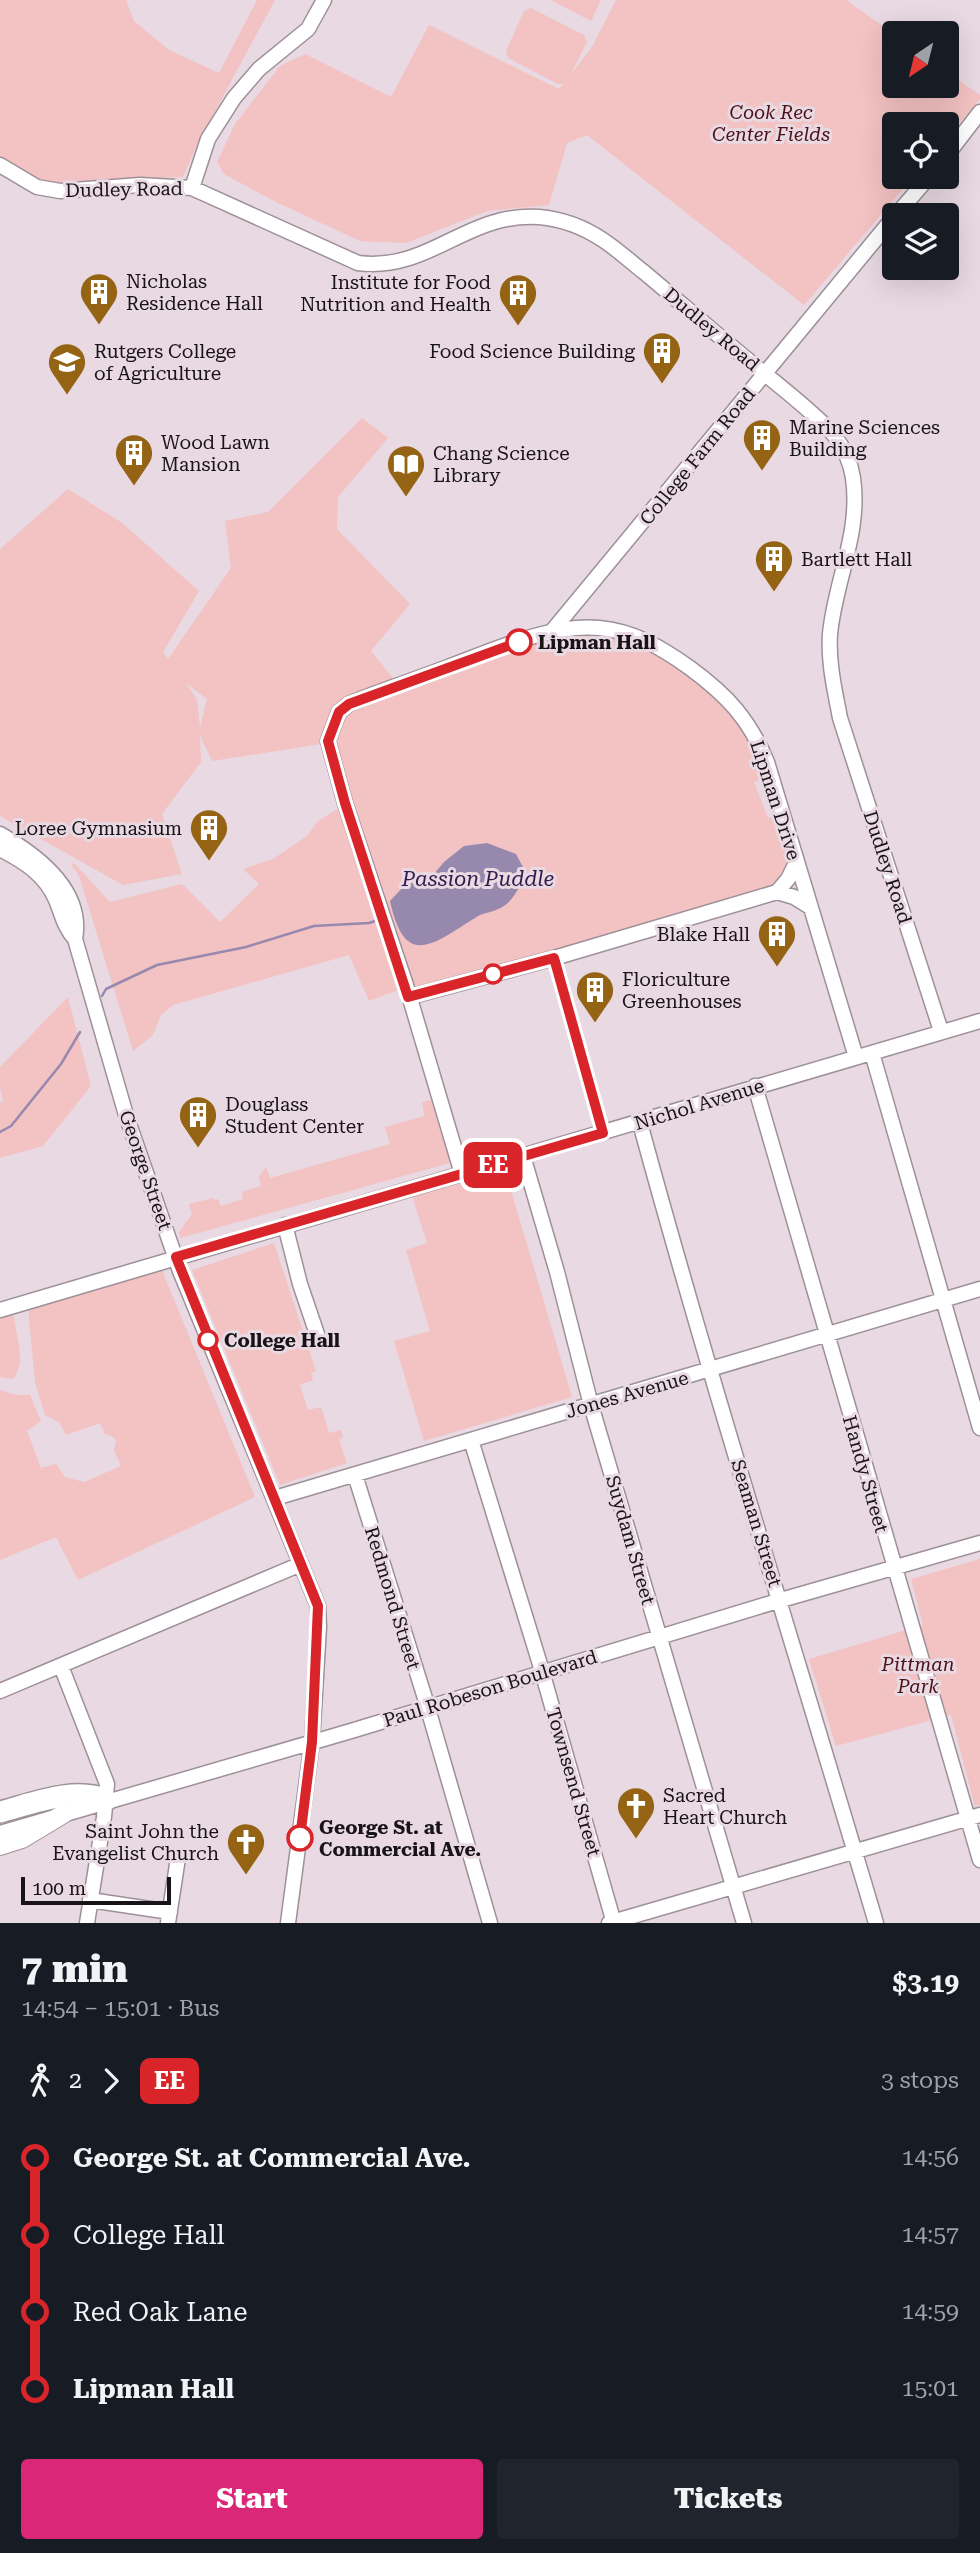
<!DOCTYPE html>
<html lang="en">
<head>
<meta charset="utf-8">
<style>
	:root { --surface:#171b24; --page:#20242c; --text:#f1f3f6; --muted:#9ea1a6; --accent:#db2777 }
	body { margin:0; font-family:"Roboto Serif",serif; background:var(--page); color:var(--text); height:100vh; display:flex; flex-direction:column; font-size:26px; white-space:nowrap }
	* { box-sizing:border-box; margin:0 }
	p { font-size:23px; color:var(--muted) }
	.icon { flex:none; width:38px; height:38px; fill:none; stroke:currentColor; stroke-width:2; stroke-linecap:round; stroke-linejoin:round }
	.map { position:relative; height:1923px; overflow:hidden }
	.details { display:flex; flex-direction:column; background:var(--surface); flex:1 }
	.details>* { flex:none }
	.badge { padding:0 14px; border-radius:10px; font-size:24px; line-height:46px }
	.needle { width:46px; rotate:215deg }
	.buttons { position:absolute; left:882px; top:21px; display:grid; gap:14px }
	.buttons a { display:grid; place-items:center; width:77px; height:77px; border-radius:7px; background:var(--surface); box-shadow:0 7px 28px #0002; font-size:35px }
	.scale { position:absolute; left:21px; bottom:18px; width:150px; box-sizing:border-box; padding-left:7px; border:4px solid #181316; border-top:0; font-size:19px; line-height:24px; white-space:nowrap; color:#181316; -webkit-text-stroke:5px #e8d9e2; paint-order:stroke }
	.map>.badge { position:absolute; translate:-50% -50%; box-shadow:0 0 0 4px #fff }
	.legs { display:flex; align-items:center; gap:10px; height:77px; padding:0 21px; font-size:23px }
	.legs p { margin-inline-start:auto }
	.summary { display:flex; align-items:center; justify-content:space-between; height:119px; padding:0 21px }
	h1 { font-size:38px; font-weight:800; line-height:52px }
	.cta { display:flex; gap:14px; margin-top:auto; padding:14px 21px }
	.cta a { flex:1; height:80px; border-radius:7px; background:var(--accent); color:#fff; font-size:28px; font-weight:800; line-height:80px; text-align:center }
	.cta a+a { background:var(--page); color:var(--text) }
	ul { padding:0 21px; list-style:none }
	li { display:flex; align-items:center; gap:24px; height:77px; font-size:26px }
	li i { display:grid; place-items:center; width:10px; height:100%; margin:0 9px; background:currentColor }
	li i::after { content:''; width:18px; height:18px; margin:-9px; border:5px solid; border-radius:50%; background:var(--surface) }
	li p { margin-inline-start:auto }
	li:first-child i { background:linear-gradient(#0000 50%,currentColor 0) }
	li:last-child i { background:linear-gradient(currentColor 50%,#0000 0) }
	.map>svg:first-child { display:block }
	.green { fill:#f3c2c2; fill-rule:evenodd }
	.water { fill:#9788ae }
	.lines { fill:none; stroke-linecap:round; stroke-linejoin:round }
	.stream { stroke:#9788ae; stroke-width:2.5 }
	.minor-casing { stroke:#9d9098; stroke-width:17 }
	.major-casing { stroke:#9d9098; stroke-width:20 }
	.highway-casing { stroke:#9d9098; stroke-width:24 }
	.minor { stroke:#fff; stroke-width:14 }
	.major { stroke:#fff; stroke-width:18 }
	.highway { stroke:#fff; stroke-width:21 }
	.line-1-casing { stroke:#fff; stroke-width:16 }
	.line-1 { stroke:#d9252a; stroke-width:10 }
	.stop-1-dot { fill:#fff; stroke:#d9252a; stroke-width:3.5 }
	.labels { text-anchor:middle; stroke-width:6; stroke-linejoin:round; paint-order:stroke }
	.park-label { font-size:19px; font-style:italic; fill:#4c1119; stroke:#e8d9e2 }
	.street-label { font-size:19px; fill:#181316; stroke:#e8d9e2 }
	.poi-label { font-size:19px; fill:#181316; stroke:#e8d9e2; text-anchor:start }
	.stop-label { font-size:19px; font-weight:bold; fill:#181316; stroke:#e8d9e2; text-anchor:start }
	.water-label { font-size:21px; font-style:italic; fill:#321b4c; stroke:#e8d9e2 }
</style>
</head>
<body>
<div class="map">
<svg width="980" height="1923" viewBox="0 0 980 1923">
	<rect width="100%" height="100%" fill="#e8d9e2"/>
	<path class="green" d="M0 0H126L134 21 169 50 219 73 257 0H275L197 145 183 177 32 183 0 167Z
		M551 0H601L591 21Z
		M616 0H846L894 34V86H947V72L980 95V99L947 138V124H894V177H913L804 305 587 135 567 143 549 205 487 211 406 243 360 241 276 202 224 174 217 162 235 124 280 66 305 54 391 97 429 25 559 89 563 84H558L508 58 506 51 524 11 531 8 584 35 587 42 571 74 592 47Z
		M362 418 388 438 338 497 337 529 410 604 371 651 396 682 577 625 649 637 743 724 767 777 754 782 768 818 779 815 796 863 777 892 407 995 398 990 369 1001 349 955 173 1005 161 1015 153 1035 133 1051 79 876 71 864 74 863 110 902 182 884 220 922 259 884 243 869 273 859 307 836 318 821 341 807 328 743 212 761 200 735 201 762 162 814 182 874 123 885 0 816V549L68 489 121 522 199 591 163 652 168 659 231 568 225 521 268 512ZM186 683 207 699 200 727 197 700Z
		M68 997 91 1086 43 1146 0 1158V1103L3 1101 0 1087V1067Z
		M431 1100 450 1163 180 1238 179 1232 192 1214 189 1204 213 1198 214 1200 218 1199 221 1206 243 1199 242 1192 261 1186 259 1177 266 1167 270 1178 390 1144 385 1127 424 1116 422 1102Z
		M505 1170 572 1397 424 1441 394 1341 430 1331 406 1250 427 1243 412 1196Z
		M274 1243 316 1371 311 1373 313 1380 300 1385 308 1410 321 1407 329 1433 341 1430 343 1437 339 1440 347 1463 280 1485 192 1270Z
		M162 1270 255 1497 78 1580 56 1537 0 1560V1390L16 1395H30L41 1421 27 1431 41 1468 56 1464 65 1477 84 1482 121 1466 114 1450 116 1440 110 1435 105 1434 100 1423 66 1435 60 1423 45 1415 35 1382 28 1308Z
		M8 1313 13 1314 14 1317C16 1337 27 1362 13 1379L0 1377V1316Z
		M980 1559V1805L975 1807 951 1715 836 1746 809 1659 923 1625 911 1579Z"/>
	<path class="water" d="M487 843 516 854 526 873C518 889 513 904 496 910 489 913 482 913 475 918 433 944 405 970 390 901L405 885 433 875 444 862 464 846Z"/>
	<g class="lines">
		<path class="stream" d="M102 996 106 989 157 965 246 947 314 926 369 923 378 920
			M0 1132 11 1126 61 1064 80 1032"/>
		<g class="minor-casing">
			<path id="minor" d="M947 155 980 112
				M0 165 37 187 60 191 140 185 192 188 358 263C430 272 466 212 539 217 562 219 585 228 603 240 618 250 631 262 645 273 682 304 717 335 754 365 778 385 815 413 834 435 843 447 851 463 853 478 861 533 835 581 830 634 828 663 835 691 840 718L941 1031
				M192 188 208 139 234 98 259 69 308 29 324 0
				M896 215 929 177
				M553 630 894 217
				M0 834C37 855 84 890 75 939
				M0 849C23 861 45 874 56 900 62 914 64 927 75 939L126 1115 180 1271 318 1606 319 1627 312 1742 288 1923
				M777 892 794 897 810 907
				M409 997 554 958 777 892 788 879 796 863
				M872 1053 980 1428
				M755 1086 980 1860
				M640 1123C713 1391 797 1656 876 1923
				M523 1156 557 1272 591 1405 744 1923
				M462 1174 406 985 345 803 328 741 339 712 349 704C377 692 406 683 435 672 482 655 548 623 599 628 634 631 662 648 690 668 728 696 749 719 767 762L856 1057
				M285 1225 300 1284 318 1337
				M0 1310 980 1021
				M471 1440 539 1661 614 1923
				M355 1475 424 1695 490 1923
				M275 1498 980 1289
				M61 1666 107 1784 104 1817 87 1923
				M0 1691 301 1564
				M0 1833 351 1731 781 1600 980 1543
				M90 1900 170 1912
				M168 1923 178 1858
				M609 1923 980 1815"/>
		</g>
		<g class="major-casing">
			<path id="major" d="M0 1846 22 1839 65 1813"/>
		</g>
		<g class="highway-casing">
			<path id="highway" d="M0 1812C31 1804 75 1786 106 1800"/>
		</g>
		<use href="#minor" class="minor"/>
		<use href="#major" class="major"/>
		<use href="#highway" class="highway"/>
	</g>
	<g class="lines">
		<g class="line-1-casing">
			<path id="line-1" d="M300 1838 312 1742 318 1606 176 1257 603 1133 554 958 408 997 345 803 328 741 339 712 349 704 519 642"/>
		</g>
		<use href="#line-1" class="line-1"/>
	</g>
	<defs>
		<g id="building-pin" transform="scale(2.0125)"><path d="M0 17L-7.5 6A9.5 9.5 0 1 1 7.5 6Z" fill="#946414" stroke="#e8d9e2"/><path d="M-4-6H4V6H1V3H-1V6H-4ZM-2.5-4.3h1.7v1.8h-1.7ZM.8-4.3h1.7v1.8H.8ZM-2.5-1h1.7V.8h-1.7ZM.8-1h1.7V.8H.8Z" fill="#fff"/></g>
		<g id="school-pin" transform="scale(2.0125)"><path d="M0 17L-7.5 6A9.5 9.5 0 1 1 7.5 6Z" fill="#946414" stroke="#e8d9e2"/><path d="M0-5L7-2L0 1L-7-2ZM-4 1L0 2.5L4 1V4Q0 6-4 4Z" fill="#fff"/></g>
		<g id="library-pin" transform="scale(2.0125)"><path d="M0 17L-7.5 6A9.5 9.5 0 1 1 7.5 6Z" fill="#946414" stroke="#e8d9e2"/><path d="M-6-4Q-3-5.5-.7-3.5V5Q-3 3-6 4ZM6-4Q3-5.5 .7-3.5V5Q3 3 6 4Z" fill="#fff"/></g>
		<g id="church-pin" transform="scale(2.0125)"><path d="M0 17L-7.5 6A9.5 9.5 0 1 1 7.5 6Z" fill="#946414" stroke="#e8d9e2"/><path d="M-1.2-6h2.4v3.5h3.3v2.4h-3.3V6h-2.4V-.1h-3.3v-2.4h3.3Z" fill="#fff"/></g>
	</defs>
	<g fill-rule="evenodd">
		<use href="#building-pin" x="99" y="292"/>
		<use href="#building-pin" x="518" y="293"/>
		<use href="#building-pin" x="662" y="351"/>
		<use href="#school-pin" x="67" y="362"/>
		<use href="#building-pin" x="762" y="438"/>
		<use href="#building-pin" x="134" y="453"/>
		<use href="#library-pin" x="406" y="464"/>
		<use href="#building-pin" x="774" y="559"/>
		<use href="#building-pin" x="209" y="828"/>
		<use href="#building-pin" x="777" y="934"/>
		<use href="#building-pin" x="595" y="990"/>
		<use href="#building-pin" x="198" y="1115"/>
		<use href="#church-pin" x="636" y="1806"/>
		<use href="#church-pin" x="246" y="1842"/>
	</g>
	<g class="stop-1-dot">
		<circle cx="519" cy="642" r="12"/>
		<circle cx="493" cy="974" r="9"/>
		<circle cx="208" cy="1340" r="9"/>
		<circle cx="300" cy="1838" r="12"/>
	</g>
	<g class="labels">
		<g class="park-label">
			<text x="771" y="119">Cook Rec<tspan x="771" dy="22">Center Fields</tspan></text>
			<text x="918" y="1671">Pittman<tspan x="918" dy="22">Park</tspan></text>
		</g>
		<g class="street-label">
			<text transform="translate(124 189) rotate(-1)" y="7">Dudley Road</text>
			<text transform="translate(712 329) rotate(40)" y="7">Dudley Road</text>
			<text transform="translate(697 456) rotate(-51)" y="7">College Farm Road</text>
			<text transform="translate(776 800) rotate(72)" y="7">Lipman Drive</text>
			<text transform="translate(888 867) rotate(72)" y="7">Dudley Road</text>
			<text transform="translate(699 1104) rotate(-17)" y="7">Nichol Avenue</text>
			<text transform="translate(146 1170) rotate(71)" y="7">George Street</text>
			<text transform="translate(627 1394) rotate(-16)" y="7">Jones Avenue</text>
			<text transform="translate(866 1474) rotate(74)" y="7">Handy Street</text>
			<text transform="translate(757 1523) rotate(73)" y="7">Seaman Street</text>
			<text transform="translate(631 1540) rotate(74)" y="7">Suydam Street</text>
			<text transform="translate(393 1598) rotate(73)" y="7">Redmond Street</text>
			<text transform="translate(490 1688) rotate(-17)" y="7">Paul Robeson Boulevard</text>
			<text transform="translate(574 1782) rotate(74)" y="7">Townsend Street</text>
		</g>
		<g class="poi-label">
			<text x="126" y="288">Nicholas<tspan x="126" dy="22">Residence Hall</tspan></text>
			<text x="491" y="289" text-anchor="end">Institute for Food<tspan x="491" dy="22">Nutrition and Health</tspan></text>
			<text x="94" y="358">Rutgers College<tspan x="94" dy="22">of Agriculture</tspan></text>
			<text x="635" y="358" text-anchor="end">Food Science Building</text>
			<text x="789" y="434">Marine Sciences<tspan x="789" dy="22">Building</tspan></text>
			<text x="161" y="449">Wood Lawn<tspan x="161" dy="22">Mansion</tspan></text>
			<text x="433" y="460">Chang Science<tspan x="433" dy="22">Library</tspan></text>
			<text x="801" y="566">Bartlett Hall</text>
			<text x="182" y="835" text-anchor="end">Loree Gymnasium</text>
			<text x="750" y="941" text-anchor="end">Blake Hall</text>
			<text x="622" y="986">Floriculture<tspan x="622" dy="22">Greenhouses</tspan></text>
			<text x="225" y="1111">Douglass<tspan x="225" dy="22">Student Center</tspan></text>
			<text x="663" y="1802">Sacred<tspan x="663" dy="22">Heart Church</tspan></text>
			<text x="219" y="1838" text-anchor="end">Saint John the<tspan x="219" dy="22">Evangelist Church</tspan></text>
		</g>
		<g class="stop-label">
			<text x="538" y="649">Lipman Hall</text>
			<text x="224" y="1347">College Hall</text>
			<text x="319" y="1834">George St. at<tspan x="319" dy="22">Commercial Ave.</tspan></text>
		</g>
		<g class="water-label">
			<text x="478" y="886">Passion Puddle</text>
		</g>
	</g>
</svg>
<div class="buttons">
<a><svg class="needle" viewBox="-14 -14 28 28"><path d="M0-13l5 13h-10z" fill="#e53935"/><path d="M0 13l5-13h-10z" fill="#9ea1a6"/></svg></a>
<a><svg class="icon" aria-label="locate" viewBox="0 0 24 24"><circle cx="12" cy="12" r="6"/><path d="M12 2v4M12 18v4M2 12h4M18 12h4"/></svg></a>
<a><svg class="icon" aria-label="layers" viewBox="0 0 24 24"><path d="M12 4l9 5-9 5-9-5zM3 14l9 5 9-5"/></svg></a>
</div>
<div class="scale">100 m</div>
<b class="badge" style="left:493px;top:1165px;background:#d9252a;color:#fff">EE</b>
</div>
<section class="details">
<div class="summary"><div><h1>7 min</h1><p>14:54 – 15:01 · Bus</p></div><b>$3.19</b></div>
<div class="legs"><svg class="icon" aria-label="walk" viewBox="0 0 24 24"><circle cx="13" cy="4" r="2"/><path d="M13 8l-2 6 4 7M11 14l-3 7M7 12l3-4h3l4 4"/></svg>2<svg class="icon" aria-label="forward" viewBox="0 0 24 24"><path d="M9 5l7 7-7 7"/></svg><b class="badge" style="background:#d9252a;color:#fff">EE</b><p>3 stops</p></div>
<ul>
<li><i style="color:#d9252a"></i><b>George St. at Commercial Ave.</b><p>14:56</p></li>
<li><i style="color:#d9252a"></i><span>College Hall</span><p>14:57</p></li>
<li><i style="color:#d9252a"></i><span>Red Oak Lane</span><p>14:59</p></li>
<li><i style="color:#d9252a"></i><b>Lipman Hall</b><p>15:01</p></li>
</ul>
<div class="cta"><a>Start</a><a>Tickets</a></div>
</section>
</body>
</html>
